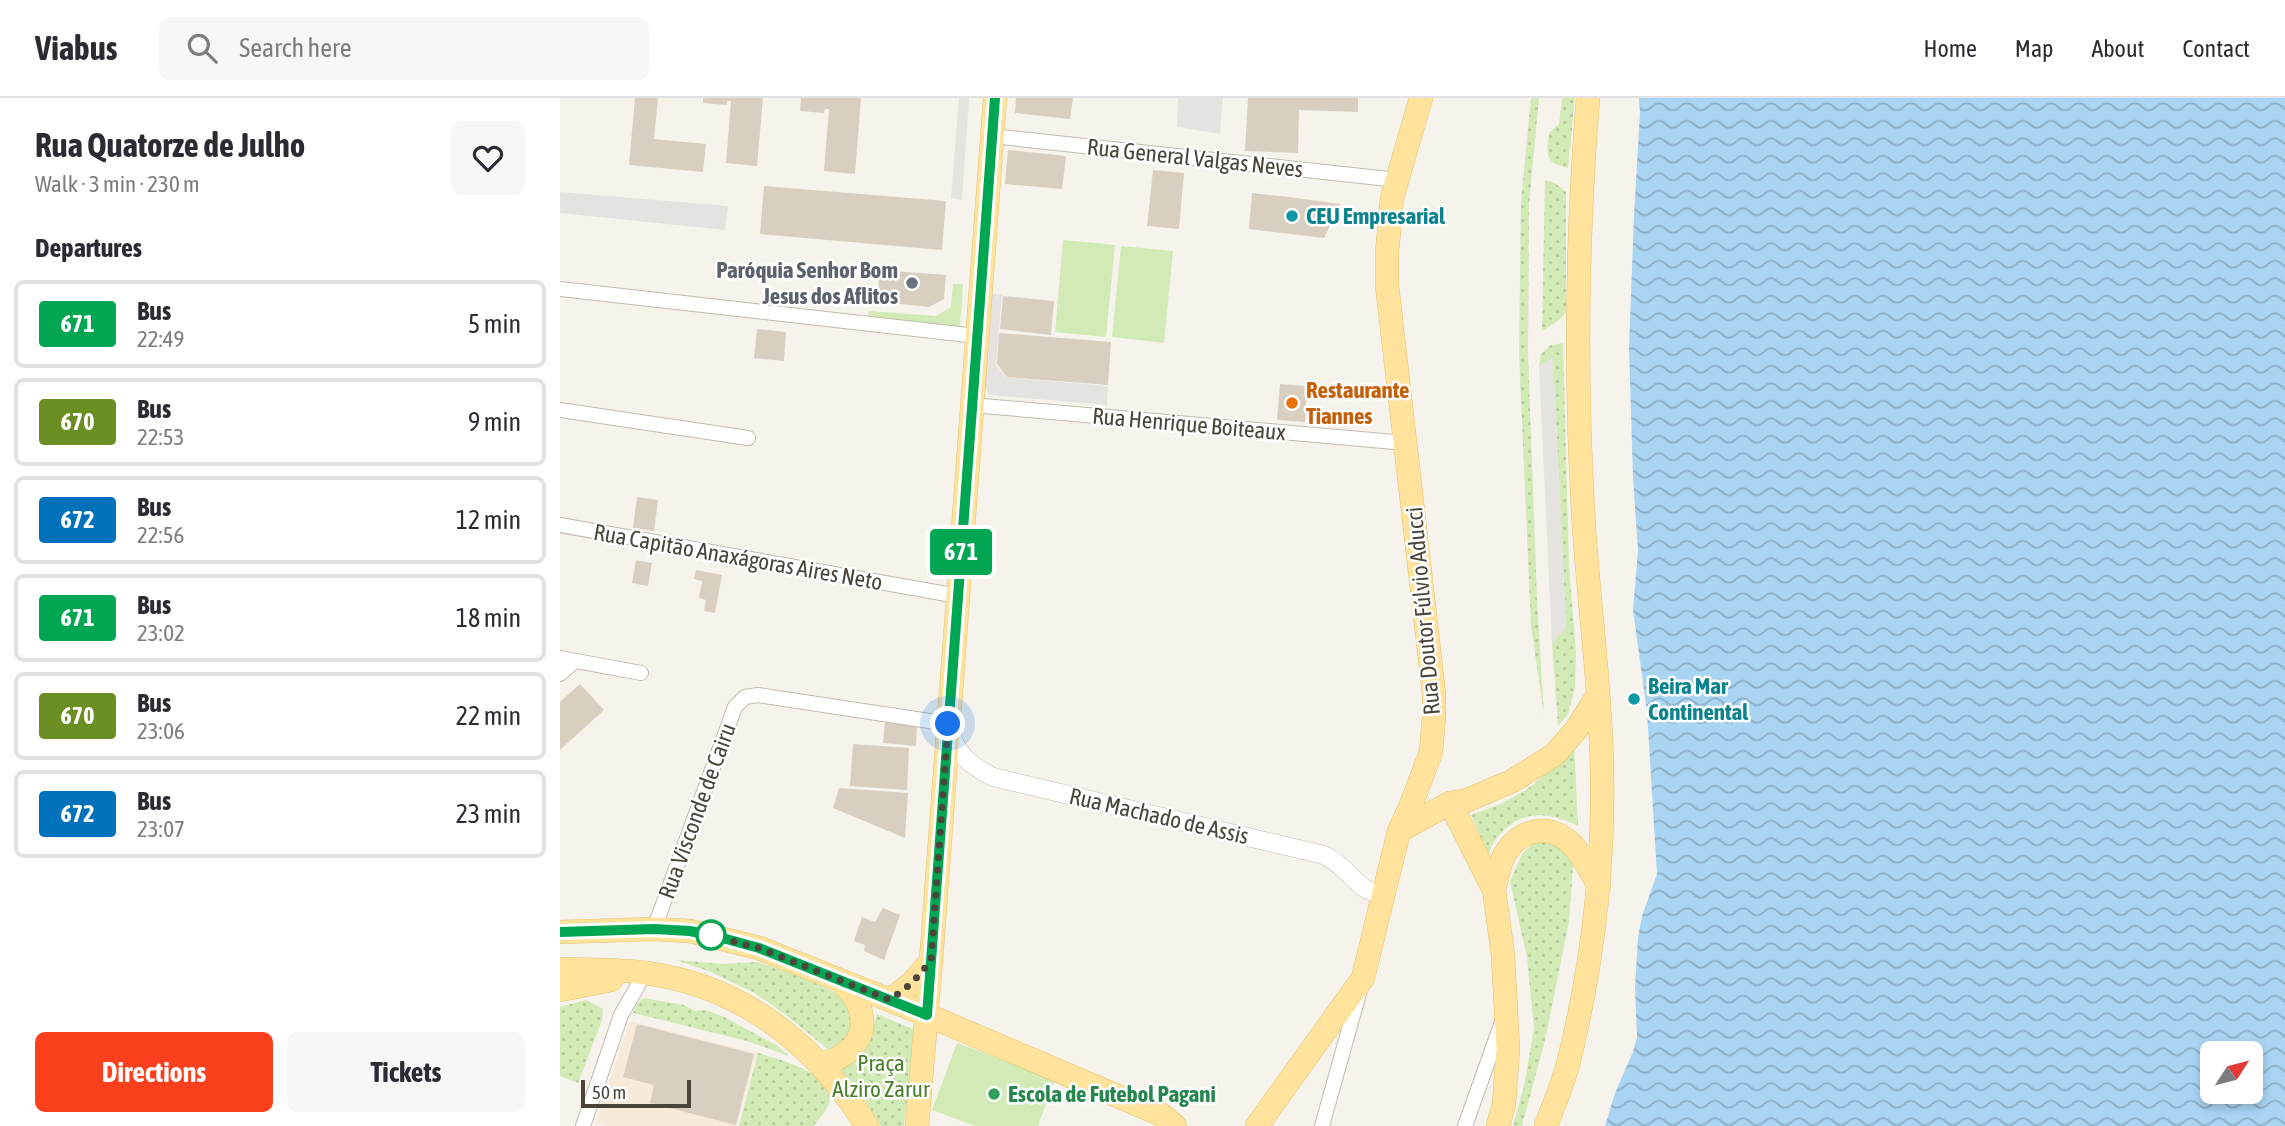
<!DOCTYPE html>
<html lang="en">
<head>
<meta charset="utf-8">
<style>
	:root { --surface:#fff; --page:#f7f7f7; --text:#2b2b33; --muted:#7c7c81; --line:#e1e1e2; --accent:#fc3f1d }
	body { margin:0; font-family:"Asap Condensed",sans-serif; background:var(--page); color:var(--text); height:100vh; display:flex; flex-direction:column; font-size:26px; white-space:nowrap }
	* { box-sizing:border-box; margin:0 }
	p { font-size:23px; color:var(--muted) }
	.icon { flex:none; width:38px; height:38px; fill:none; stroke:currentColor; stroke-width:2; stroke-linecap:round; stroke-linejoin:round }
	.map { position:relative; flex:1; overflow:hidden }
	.sheet { display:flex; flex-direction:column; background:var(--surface); width:560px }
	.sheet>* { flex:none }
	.badge { padding:0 14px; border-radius:5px; font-size:24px; line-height:46px }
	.needle { width:46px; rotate:54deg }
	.fabs { position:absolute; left:1640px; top:943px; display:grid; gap:14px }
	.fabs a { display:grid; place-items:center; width:63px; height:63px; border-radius:10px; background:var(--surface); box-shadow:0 4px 10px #0003; font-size:35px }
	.scale { position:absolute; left:21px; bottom:18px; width:110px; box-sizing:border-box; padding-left:7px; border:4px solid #4b4439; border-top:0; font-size:19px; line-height:24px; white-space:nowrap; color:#4b4439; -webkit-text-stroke:5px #fff; paint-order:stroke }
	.you { position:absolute; width:35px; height:35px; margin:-18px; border:5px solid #fff; border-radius:50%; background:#1a73e8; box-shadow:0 0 0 10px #1a73e833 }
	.map>.badge { position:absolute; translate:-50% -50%; box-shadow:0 0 0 4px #fff }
	h2 { padding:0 35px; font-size:26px; line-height:63px }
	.round { display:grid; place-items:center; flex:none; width:74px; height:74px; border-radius:10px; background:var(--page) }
	.summary { display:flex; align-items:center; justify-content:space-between; height:119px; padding:0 35px }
	h1 { font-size:33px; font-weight:700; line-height:52px }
	.button { display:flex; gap:14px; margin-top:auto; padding:14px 35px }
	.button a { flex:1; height:80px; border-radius:10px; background:var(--accent); color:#fff; font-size:28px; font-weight:700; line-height:80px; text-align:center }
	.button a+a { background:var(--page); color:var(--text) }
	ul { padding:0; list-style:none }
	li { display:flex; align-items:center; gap:21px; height:88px; margin:0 14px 10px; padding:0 21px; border:4px solid var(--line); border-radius:10px }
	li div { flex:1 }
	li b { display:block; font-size:26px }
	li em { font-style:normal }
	li .badge { min-width:77px; font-weight:700; text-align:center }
	header { display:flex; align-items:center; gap:42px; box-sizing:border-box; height:98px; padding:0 35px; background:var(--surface); border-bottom:2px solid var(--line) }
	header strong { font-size:33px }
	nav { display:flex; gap:38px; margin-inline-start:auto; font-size:24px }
	.search { width:490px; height:63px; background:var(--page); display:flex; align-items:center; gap:18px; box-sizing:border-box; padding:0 24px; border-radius:10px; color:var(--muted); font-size:26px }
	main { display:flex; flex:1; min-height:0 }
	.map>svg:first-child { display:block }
	.commercial { fill:#f7ead8 }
	.grass { fill:url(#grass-dots) }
	.garden { fill:#d2eab5 }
	.parking { fill:#e5e3e0 }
	.water { fill:url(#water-waves); fill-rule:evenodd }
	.building { fill:#d8cfc1 }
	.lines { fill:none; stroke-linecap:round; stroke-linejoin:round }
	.minor-casing { stroke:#c2bbae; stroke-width:16 }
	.tertiary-casing { stroke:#c2bbae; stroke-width:19 }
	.primary-casing { stroke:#e6c16a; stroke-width:24 }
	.minor { stroke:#fff; stroke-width:14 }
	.tertiary { stroke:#fff; stroke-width:18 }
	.primary { stroke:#ffe39c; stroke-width:23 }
	.line-casing { stroke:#fff; stroke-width:16 }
	.line { stroke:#00a651; stroke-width:10 }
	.walk { stroke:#4b4439; stroke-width:7; stroke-dasharray:0 12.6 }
	.culture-dot { fill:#0f9aa8; stroke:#fff; stroke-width:2.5 }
	.worship-dot { fill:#6b7280; stroke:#fff; stroke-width:2.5 }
	.food-dot { fill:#e8710a; stroke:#fff; stroke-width:2.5 }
	.stop-dot { fill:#fff; stroke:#00a651; stroke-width:3.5 }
	.leisure-dot { fill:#2e9e5b; stroke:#fff; stroke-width:2.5 }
	.labels { text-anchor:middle; stroke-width:5; stroke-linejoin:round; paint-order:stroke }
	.street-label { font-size:23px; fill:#4b4439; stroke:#fff }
	.culture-label { font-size:23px; font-weight:bold; fill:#0d838f; stroke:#fff; text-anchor:start }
	.worship-label { font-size:23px; font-weight:bold; fill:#5b616d; stroke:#fff; text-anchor:end }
	.food-label { font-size:23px; font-weight:bold; fill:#c56008; stroke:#fff; text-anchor:start }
	.park-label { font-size:23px; fill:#4a7f2a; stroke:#fff }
	.leisure-label { font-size:23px; font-weight:bold; fill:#27864d; stroke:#fff; text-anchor:start }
</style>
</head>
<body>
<header>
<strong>Viabus</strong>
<div class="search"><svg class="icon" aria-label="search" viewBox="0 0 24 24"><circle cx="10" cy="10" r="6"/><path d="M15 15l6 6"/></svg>Search here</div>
<nav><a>Home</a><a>Map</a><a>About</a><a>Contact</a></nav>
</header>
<main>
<section class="sheet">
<div class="summary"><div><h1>Rua Quatorze de Julho</h1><p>Walk · 3 min · 230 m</p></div><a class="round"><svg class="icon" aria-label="heart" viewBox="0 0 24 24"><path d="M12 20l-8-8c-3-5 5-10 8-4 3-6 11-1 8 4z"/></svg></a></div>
<h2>Departures</h2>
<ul>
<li><span class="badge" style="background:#00a651;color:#fff">671</span><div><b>Bus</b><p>22:49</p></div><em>5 min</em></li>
<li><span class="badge" style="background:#6b8e23;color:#fff">670</span><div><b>Bus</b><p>22:53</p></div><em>9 min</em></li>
<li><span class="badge" style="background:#0072bc;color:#fff">672</span><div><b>Bus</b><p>22:56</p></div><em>12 min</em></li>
<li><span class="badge" style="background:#00a651;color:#fff">671</span><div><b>Bus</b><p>23:02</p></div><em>18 min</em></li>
<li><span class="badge" style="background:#6b8e23;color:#fff">670</span><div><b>Bus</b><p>23:06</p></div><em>22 min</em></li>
<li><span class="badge" style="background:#0072bc;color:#fff">672</span><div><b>Bus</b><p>23:07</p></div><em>23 min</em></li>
</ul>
<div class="button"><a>Directions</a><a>Tickets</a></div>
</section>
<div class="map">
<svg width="1725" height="1028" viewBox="0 0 1725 1028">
	<defs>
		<pattern id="grass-dots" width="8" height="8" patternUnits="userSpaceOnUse" patternTransform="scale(1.75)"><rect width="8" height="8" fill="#d2eab5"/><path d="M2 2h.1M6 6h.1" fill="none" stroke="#b6ca9c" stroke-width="1.8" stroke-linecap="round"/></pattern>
		<pattern id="water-waves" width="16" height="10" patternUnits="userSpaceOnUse" patternTransform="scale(1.75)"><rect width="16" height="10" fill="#a9d4f2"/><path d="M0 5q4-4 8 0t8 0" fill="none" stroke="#8caec5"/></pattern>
	</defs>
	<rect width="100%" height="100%" fill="#f6f3ec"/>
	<path class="commercial" d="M70 923 197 955 176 1028H46L36 1025Z"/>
	<path class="grass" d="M971 0H979L969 106 968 254 977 502 984 617 971 528 959 255 961 103Z
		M1002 0H1015L1008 70C985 65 986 58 989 35L999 26Z
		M985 82 995 85 1006 94V215L998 223 982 233Z
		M1003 245 1009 468 1016 554 1015 590 1008 616 998 628 992 545 1006 528 993 260 979 268 981 256 991 247Z
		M1014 643 1018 728C993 716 968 711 946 730 937 738 931 746 929 757L911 717C937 708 964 697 984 677 995 666 1004 654 1014 643Z
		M981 738 1014 755 1009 823 985 942 962 1028H953L964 988 974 931 967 859 950 784 962 756Z
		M116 862 162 866 198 864 241 878 282 898 287 904 294 937 269 952 226 917 195 895 151 874Z
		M83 900 124 907 135 913 146 912 166 920 218 948 229 958 187 943 73 915 77 906Z
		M26 902 43 911 42 922 18 985 0 978V909Z
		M317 916 355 932 344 1028H321L305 1002 275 970C314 955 306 950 317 916Z
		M198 955C217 961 276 975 269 1005 267 1013 258 1021 254 1028H179Z"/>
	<path class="garden" d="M503 142 555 147 546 239 495 234Z
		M561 148 613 153 604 245 552 239Z
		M393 186H403L400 230 308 223 309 213 376 218 391 209Z
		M397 945 495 981 478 1028H415L372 1012Z"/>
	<path class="parking" d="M399 0H409L402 102 391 100Z
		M618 0H663L660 36 617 29Z
		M0 94 168 108 165 132 0 115Z
		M430 195 442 197 436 267 446 279 548 288 547 307 429 297 423 285Z
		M993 260 1006 529 992 545 979 268Z"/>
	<path class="water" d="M1079 0H1725V1028H1045L1055 995 1073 954 1077 939 1075 889 1078 840 1082 818 1097 776 1087 614 1073 512 1078 452 1073 380 1069 250 1074 117 1080 15ZM1652 956H1690V994H1652Z"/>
	<path class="building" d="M75 0H98L94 41 146 46 143 74 69 67Z
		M143 0H203L197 68 166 65 171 3H167V7L143 5Z
		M241 0H301L295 76 264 73 269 11H265L264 15 240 13Z
		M456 0H513L510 21 455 15Z
		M688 0H798V14L739 12 738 55 685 53Z
		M448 52 506 58 502 91 445 86Z
		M593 72 624 75 619 131 587 128Z
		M204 88 386 103 382 152 200 136Z
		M692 95 729 99 780 106 764 140 689 131Z
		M306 171 386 177 384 201 369 209 321 204 323 194 318 191 319 178H306Z
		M443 198 494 203 491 237 440 231Z
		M197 231 226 234 224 263 194 260Z
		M439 235 551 244 548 287 447 279 437 266Z
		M720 286 747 288 745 324 717 322Z
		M77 399 98 402 94 433 73 430Z
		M76 462 92 465 88 488 72 485Z
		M136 472 162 477 155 515 144 513 146 502 139 500 142 483 134 481Z
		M20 586 44 612 0 652V604Z
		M325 624 357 626 356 648 323 645Z
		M293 646 349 650 347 692 290 688Z
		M279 690 348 695 345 740 273 710Z
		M323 810 340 817 324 862 304 853 305 847 294 843 302 819 315 824Z
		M77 926 194 956 176 1027 90 1005 94 987 63 979Z"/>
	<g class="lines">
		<g class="minor-casing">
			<path id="minor" d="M432 38 838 82
				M0 191 417 238
				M412 307 846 345
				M0 312 188 340
				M0 427 398 498
				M0 560 81 575
				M0 576 15 563
				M94 831 175 609 185 599 198 597 389 626
				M23 1028 61 917 85 875
				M762 1028 800 892
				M905 1028 942 924"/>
		</g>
		<g class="tertiary-casing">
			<path id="tertiary" d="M390 633C397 657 411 668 433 679L764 757C769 760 775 763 779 767 795 779 802 797 823 794"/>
		</g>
		<g class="primary-casing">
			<path id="primary" d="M890 705 934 792 943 857 948 951 944 1006 938 1028
				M839 733 890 705 908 702 952 683 994 657 1016 632 1038 597
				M934 792C937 781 939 765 945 756 963 727 995 725 1016 751 1025 762 1032 776 1039 788
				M0 834 94 831 130 833 199 850 367 917 602 1017 615 1028
				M0 871C28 872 57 871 86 875 183 888 256 947 307 1028
				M0 892 51 882
				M330 902 352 885 371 863
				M259 966C289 961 312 938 298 906 295 898 288 891 282 884
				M357 1028 371 863 435 0
				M697 1028 803 880 839 733 851 707 871 654 874 618V596L827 187V155L832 100 861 0
				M986 1028C994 1005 1005 982 1010 958 1035 855 1046 749 1041 644 1038 566 1027 489 1023 412 1015 274 1017 137 1028 0"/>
		</g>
		<use href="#minor" class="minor"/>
		<use href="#tertiary" class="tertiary"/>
		<use href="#primary" class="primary"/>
	</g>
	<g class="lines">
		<g class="line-casing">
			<path id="line" d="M0 834 94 831 130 833 159 839 199 850 367 917 435 0"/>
		</g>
		<use href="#line" class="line"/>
		<path class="walk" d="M151 837 144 836 199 850 330 902 352 885 371 863 388 626"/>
	</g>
	<g class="culture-dot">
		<circle cx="732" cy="118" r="7"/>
		<circle cx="1074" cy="601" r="7"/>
	</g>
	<circle class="worship-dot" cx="352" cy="185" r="7"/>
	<circle class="food-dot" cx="732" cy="305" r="7"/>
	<circle class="stop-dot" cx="151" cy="837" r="14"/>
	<circle class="leisure-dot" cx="434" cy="996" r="7"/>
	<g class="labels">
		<g class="street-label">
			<text transform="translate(635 60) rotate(6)" y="8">Rua General Valgas Neves</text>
			<text transform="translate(629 326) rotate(5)" y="8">Rua Henrique Boiteaux</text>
			<text transform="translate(178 459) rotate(10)" y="8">Rua Capitão Anaxágoras Aires Neto</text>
			<text transform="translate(863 513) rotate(-95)" y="8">Rua Doutor Fúlvio Aducci</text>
			<text transform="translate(137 713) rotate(-70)" y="8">Rua Visconde de Cairu</text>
			<text transform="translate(599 718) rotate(13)" y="8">Rua Machado de Assis</text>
		</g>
		<g class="culture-label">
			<text x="746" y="126">CEU Empresarial</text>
			<text x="1088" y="596">Beira Mar<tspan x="1088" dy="26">Continental</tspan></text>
		</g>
		<g class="worship-label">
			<text x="338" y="180">Paróquia Senhor Bom<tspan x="338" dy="26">Jesus dos Aflitos</tspan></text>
		</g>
		<g class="food-label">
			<text x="746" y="300">Restaurante<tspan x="746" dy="26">Tiannes</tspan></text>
		</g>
		<g class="park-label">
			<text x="321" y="973">Praça<tspan x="321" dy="26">Alziro Zarur</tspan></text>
		</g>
		<g class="leisure-label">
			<text x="448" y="1004">Escola de Futebol Pagani</text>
		</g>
	</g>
</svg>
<div class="fabs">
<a><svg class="needle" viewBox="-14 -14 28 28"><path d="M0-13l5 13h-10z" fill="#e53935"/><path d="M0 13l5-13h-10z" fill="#7c7c81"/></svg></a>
</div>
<div class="scale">50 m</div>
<div class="you" style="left:388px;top:626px"></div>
<b class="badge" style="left:401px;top:454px;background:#00a651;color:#fff">671</b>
</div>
</main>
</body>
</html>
